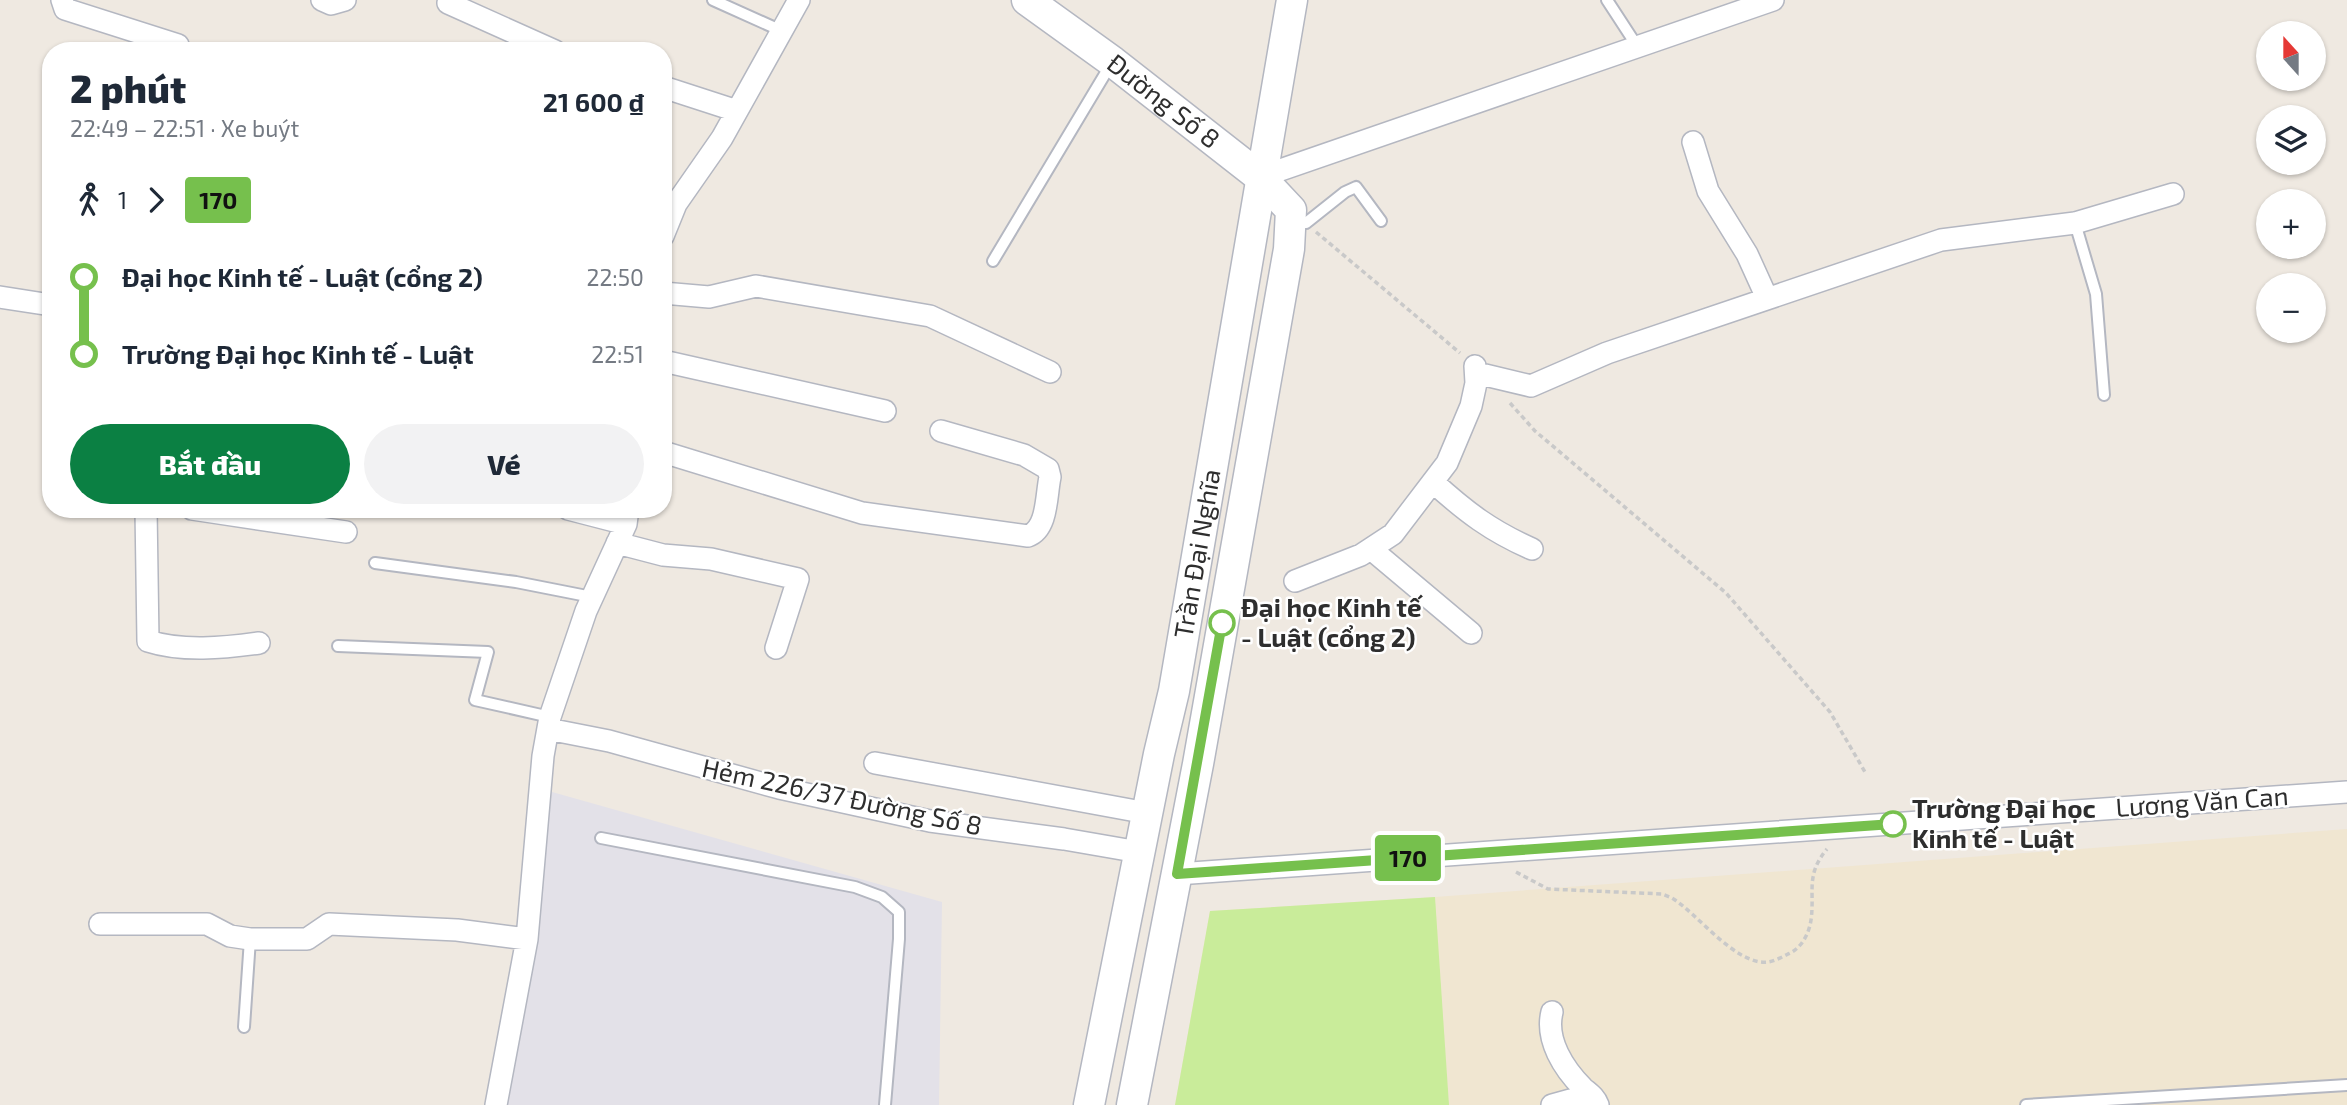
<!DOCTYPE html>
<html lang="vi">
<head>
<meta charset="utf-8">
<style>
	:root { --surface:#fff; --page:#f2f2f3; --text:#1f2937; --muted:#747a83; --accent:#0b8043 }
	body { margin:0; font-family:"Exo 2",sans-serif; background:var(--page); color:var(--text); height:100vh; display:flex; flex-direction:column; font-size:26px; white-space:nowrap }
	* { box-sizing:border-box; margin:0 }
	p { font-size:23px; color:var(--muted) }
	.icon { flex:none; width:38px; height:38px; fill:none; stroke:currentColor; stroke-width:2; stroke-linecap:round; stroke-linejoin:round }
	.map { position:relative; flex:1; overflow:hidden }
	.sheet { position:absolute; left:42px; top:42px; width:630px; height:476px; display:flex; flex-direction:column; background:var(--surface); border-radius:28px; box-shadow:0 2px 5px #0004 }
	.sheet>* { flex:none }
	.badge { padding:0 14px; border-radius:5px; font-size:24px; line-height:46px }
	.needle { width:46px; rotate:339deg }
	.controls { position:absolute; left:2256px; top:21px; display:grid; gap:14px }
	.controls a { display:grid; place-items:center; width:70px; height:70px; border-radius:50%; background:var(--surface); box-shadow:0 2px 5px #0004; font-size:35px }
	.map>.badge { position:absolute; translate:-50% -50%; box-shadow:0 0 0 4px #fff }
	.legs { display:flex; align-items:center; gap:10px; height:77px; padding:0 28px; font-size:23px }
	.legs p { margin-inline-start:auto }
	.overview { display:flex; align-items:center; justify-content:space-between; height:119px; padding:0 28px }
	h1 { font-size:38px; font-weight:800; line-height:52px }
	.primary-button { display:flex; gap:14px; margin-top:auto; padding:14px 28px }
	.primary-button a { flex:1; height:80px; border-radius:42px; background:var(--accent); color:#fff; font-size:28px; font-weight:800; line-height:80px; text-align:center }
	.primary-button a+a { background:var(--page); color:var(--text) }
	ul { padding:0 28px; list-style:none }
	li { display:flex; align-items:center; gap:24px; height:77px; font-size:26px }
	li i { display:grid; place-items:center; width:10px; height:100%; margin:0 9px; background:currentColor }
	li i::after { content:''; width:18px; height:18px; margin:-9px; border:5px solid; border-radius:50%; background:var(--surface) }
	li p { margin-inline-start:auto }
	li:first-child i { background:linear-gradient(#0000 50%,currentColor 0) }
	li:last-child i { background:linear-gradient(currentColor 50%,#0000 0) }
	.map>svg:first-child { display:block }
	.industrial { fill:#e3e1e8 }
	.education { fill:#f0e6d1 }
	.pitch { fill:#c9ec9a }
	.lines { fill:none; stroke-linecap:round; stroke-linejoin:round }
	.lane-casing { stroke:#b4b7c1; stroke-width:14 }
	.street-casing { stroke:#b4b7c1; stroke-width:24 }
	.secondary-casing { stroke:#b4b7c1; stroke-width:33 }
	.path { stroke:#c9c9c9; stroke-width:3.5; stroke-dasharray:5 3.5; stroke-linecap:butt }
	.lane { stroke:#fff; stroke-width:10 }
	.street { stroke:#fff; stroke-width:21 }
	.secondary { stroke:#fff; stroke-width:30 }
	.line-1-casing { stroke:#fff; stroke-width:16 }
	.line-1 { stroke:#76c04d; stroke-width:10 }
	.stop-1-dot { fill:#fff; stroke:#76c04d; stroke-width:3.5 }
	.labels { text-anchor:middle; stroke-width:5; stroke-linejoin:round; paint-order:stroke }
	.street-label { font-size:26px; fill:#2e2e2e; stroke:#fff }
	.stop-label { font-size:26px; font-weight:bold; fill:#2e2e2e; stroke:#fff; text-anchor:start }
</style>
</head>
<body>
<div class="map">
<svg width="2347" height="1105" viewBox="0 0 2347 1105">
	<rect width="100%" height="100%" fill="#efe9e1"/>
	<path class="industrial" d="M545 790 942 902 939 1105H497Z"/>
	<path class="education" d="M2347 829V1105H1175L1210 911 1435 897Z"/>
	<path class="pitch" d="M1435 897 1449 1105H1175L1210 911Z"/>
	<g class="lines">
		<g class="lane-casing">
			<path id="lane" d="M713 0 782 31
				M1607 0 1637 46
				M1306 223 1345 192 1356 187 1381 221
				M2075 223 2096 294 2104 395
				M993 261 1111 64
				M375 563 516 582 592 597
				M338 646 488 652 475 700 550 717
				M601 838 855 887 882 897 899 912V939L885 1105
				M244 1027 250 939
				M2026 1105 2347 1085"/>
		</g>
		<g class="street-casing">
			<path id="street" d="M62 0 65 9 178 45
				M322 0 331 4 345 0
				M448 3 555 51
				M663 87 737 111
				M1693 142 1708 191 1747 254 1767 298
				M1260 177 1773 0
				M663 236 676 204 722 138 799 0
				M663 293 709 297 756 286 930 316 1050 372
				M0 297 51 305
				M663 361 885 411
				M1485 375 1531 386 1607 353 1941 240 2075 223 2173 194
				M663 452 862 513 1028 536C1048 529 1046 495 1050 477L1048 469 1024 455 941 431
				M1433 482C1466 512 1491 531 1532 549
				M146 509 148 641C182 652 224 648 259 643
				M192 509 346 532
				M568 509 626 524
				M617 543 663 555 711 559 798 579 776 648
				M1371 549 1471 633
				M1295 581 1361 555 1393 534 1447 463 1471 406 1476 383 1475 366
				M548 729 609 741 779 788 930 821 1064 839 1139 852
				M875 763 1147 813
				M1177 874 2347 792
				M100 924H207L230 936 250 939H307L329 924 457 930 527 939
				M1552 1012C1545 1040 1564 1069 1583 1088 1590 1094 1595 1097 1598 1105
				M496 1105 527 939 543 756 550 717 586 611 626 524 628 509
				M1552 1105 1570 1100 1588 1105"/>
		</g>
		<g class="secondary-casing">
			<g id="secondary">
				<path id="s1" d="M1027 0 1113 62 1260 177 1291 210 1289 249 1198 764 1132 1105"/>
				<path id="s2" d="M1089 1105 1159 754 1174 691 1292 0"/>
			</g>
		</g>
		<path class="path" d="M1316 232 1460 353
			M1510 403 1535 431 1726 593 1830 712 1865 772
			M1516 872 1548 889 1662 894 1672 898C1697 913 1736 966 1768 962 1775 961 1782 957 1788 954 1801 949 1809 934 1811 920 1815 892 1805 875 1827 849"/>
		<use href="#lane" class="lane"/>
		<use href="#street" class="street"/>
		<use href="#secondary" class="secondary"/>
	</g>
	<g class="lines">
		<g class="line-1-casing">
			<path id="line-1" d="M1222 623 1177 874 1893 824"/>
		</g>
		<use href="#line-1" class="line-1"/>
	</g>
	<g class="stop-1-dot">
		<circle cx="1222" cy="623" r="12"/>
		<circle cx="1893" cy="824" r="12"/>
	</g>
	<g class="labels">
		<g class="street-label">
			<text dy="9" stroke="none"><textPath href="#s1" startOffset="170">Đường Số 8</textPath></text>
			<text dy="9" stroke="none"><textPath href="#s2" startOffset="562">Trần Đại Nghĩa</textPath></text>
			<text transform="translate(842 797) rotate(12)" y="9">Hẻm 226/37 Đường Số 8</text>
			<text transform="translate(2202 802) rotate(-4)" y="9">Lương Văn Can</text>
		</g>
		<g class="stop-label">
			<text x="1241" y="617">Đại học Kinh tế<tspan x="1241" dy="30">- Luật (cổng 2)</tspan></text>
			<text x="1912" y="818">Trường Đại học<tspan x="1912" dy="30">Kinh tế - Luật</tspan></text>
		</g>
	</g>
</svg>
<div class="controls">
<a><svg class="needle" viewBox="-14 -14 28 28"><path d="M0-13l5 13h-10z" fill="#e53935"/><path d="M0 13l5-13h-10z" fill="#747a83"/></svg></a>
<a><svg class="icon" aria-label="layers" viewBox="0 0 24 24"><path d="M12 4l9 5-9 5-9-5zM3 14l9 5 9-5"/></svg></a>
<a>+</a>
<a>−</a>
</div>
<b class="badge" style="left:1408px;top:858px;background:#76c04d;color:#111">170</b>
<section class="sheet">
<div class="overview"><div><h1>2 phút</h1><p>22:49 – 22:51 · Xe buýt</p></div><b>21 600 ₫</b></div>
<div class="legs"><svg class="icon" aria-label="walk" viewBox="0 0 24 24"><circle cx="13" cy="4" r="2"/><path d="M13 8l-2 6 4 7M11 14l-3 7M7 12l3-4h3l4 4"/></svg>1<svg class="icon" aria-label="forward" viewBox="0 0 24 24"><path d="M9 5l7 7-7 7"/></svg><b class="badge" style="background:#76c04d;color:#111">170</b></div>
<ul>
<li><i style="color:#76c04d"></i><b>Đại học Kinh tế - Luật (cổng 2)</b><p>22:50</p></li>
<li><i style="color:#76c04d"></i><b>Trường Đại học Kinh tế - Luật</b><p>22:51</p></li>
</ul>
<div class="primary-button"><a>Bắt đầu</a><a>Vé</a></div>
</section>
</div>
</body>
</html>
